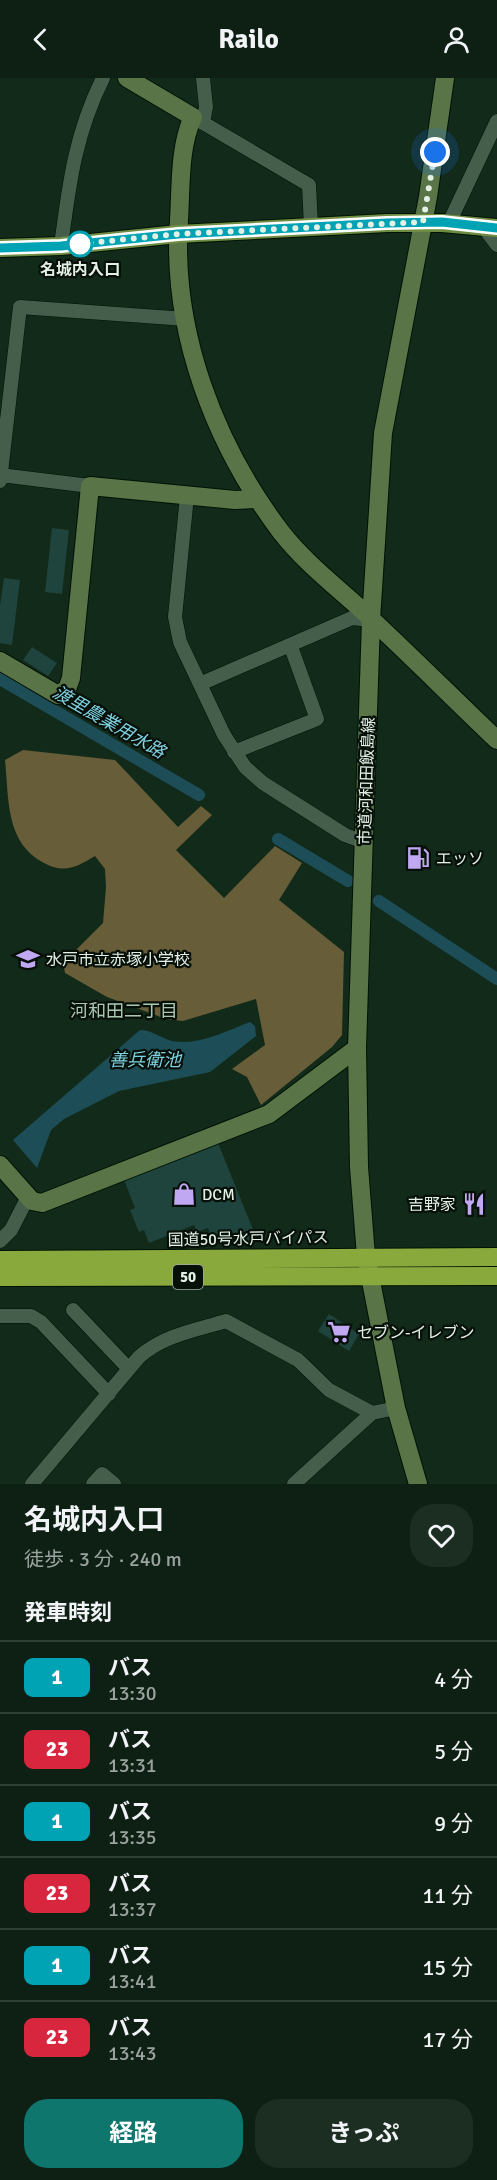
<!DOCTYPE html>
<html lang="ja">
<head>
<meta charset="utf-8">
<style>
	:root { --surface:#0e2014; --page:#1c2d22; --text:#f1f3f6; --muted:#9ba3a0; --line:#2e3e34; --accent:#0f766e }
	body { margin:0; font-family:Signika,"Noto Sans JP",sans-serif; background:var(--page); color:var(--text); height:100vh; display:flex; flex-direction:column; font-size:22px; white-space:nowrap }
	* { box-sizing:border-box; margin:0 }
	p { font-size:20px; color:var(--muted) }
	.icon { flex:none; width:33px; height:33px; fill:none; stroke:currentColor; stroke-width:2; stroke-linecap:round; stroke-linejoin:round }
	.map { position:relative; height:1406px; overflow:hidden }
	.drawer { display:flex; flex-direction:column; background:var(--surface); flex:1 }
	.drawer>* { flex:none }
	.badge { padding:0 12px; border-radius:9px; font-size:21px; line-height:39px }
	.you { position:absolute; width:30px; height:30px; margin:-15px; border:4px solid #fff; border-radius:50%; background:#1a73e8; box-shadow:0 0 0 9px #1a73e833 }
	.map>.badge { position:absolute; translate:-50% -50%; box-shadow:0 0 0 3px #fff }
	h2 { padding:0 24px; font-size:22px; line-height:54px }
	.round { display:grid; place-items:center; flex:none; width:63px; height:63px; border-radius:24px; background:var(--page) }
	.head { display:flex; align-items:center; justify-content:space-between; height:102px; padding:0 24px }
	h1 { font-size:28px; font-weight:700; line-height:45px }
	.primary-button { display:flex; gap:12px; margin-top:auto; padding:12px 24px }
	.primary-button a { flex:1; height:69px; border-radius:24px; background:var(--accent); color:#fff; font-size:24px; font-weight:700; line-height:69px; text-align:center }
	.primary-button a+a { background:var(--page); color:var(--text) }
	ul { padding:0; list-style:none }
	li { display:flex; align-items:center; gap:18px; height:72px; padding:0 24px; border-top:2px solid var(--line) }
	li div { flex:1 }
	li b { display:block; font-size:22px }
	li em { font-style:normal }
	li .badge { min-width:66px; font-weight:700; text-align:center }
	header { display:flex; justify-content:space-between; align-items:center; height:78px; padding:0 24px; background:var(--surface); font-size:27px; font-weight:700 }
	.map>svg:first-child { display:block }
	.forest { fill:#675d38 }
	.water { fill:#1d4e57 }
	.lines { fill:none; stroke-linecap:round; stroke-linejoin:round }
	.canal { stroke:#1d4e57; stroke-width:12 }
	.building { fill:#1f433d }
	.street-casing { stroke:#001205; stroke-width:15 }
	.secondary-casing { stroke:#001205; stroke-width:20 }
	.primary-casing { stroke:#001205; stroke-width:20 }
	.highway-casing { stroke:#001205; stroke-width:20 }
	.street { stroke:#445e4b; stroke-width:14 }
	.secondary { stroke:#597446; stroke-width:18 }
	.primary { stroke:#6e8b42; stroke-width:18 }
	.highway { stroke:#8aa93c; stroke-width:18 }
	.line-casing { stroke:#fff; stroke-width:14 }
	.line { stroke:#00a3b4; stroke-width:9 }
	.walk { stroke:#e2f0e5; stroke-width:6; stroke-dasharray:0 10.8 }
	.stop-dot { fill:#fff; stroke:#00a3b4; stroke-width:3 }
	.labels { text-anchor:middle; stroke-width:4.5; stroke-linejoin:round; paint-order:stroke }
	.shield { fill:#061009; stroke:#a0ada3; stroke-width:1.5 }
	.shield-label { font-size:15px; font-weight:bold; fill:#e2f0e5 }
	.stop-label { font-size:16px; font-weight:bold; fill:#e2f0e5; stroke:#061009 }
	.street-label { font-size:16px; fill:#e2f0e5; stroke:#061009 }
	.poi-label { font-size:16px; fill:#e2f0e5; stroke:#061009; text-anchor:start }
	.water-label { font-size:18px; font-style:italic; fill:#7ed2e2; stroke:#061009 }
	.neighbourhood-label { font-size:18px; fill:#aac7b2; stroke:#061009 }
</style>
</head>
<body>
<header><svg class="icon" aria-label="back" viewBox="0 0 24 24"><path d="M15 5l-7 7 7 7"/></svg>Railo<svg class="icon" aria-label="person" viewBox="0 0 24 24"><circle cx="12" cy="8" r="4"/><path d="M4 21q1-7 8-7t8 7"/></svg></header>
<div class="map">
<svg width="497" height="1406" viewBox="0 0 497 1406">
	<rect width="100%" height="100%" fill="#122a1a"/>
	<path class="forest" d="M23 672 115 682 178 749 201 728 212 737 176 772 224 820 275 768 302 785 279 822 344 874 342 957 332 969 261 1027 247 999 232 991 265 967 256 921 183 943 166 941 107 919 65 895 63 885 103 845 106 809 105 791 95 778C77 789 64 796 44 785 5 765 9 720 5 682Z"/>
	<path class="water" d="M250 944 255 948 256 958 210 994 119 1013 64 1041 51 1052 37 1090 13 1062 140 952C152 952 161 960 172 963 198 968 226 953 250 944Z"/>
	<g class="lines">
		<path class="canal" d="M0 601 199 717
			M278 761 348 803
			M379 823 497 901"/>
	</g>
	<path class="building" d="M52 450 69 452 62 516 45 514Z
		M4 500 20 502 12 567 0 565V528Z
		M32 569 57 585 48 598 23 582Z
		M218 1065 258 1164H227L226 1159 213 1164 208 1150 197 1154 194 1147 149 1165 144 1152 139 1154 130 1132 135 1130 124 1102Z
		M329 1236 359 1256 349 1273 318 1253Z"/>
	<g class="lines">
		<g class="street-casing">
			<path id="street" d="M203 0 206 29 203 45
				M193 39 309 107 311 149
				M449 145 497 43
				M483 148 497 167
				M61 168C69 107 75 56 103 0
				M0 397 90 408
				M0 403 20 229 186 241
				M187 418 175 539 180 564 224 657 245 689 263 705 345 757 364 764
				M200 606 352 540 371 542
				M234 674 317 641 291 569
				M0 1163 11 1152 28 1119
				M73 1232 129 1291
				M0 1238H31L41 1244 109 1316
				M32 1406 139 1279C164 1257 196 1252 226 1243L298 1282 329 1312 372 1335
				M93 1406 102 1396 114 1406
				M294 1406 372 1335 396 1330"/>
		</g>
		<g class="secondary-casing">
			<path id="secondary" d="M127 0 193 39C179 68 181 110 179 142 171 253 215 367 281 454 305 485 338 510 366 536 410 577 453 620 497 662
				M0 583 58 617 67 611 71 600 90 408 235 422 258 421
				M0 1087 32 1123 42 1125 269 1036 357 970
				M418 1406 396 1330 366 1178 359 1089 357 970 371 542 383 355 428 119 445 0"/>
		</g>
		<g class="primary-casing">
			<path id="primary" d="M0 170 61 168 178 156 387 145H442L497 150"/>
		</g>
		<g class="highway-casing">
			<path id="highway" d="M0 1182 497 1179
				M0 1199 497 1198"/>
		</g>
		<use href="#street" class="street"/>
		<use href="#secondary" class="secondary"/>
		<use href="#primary" class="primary"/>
		<use href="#highway" class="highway"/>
	</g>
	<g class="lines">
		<g class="line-casing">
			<path id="line" d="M0 170 61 168 178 156 387 145 442 144 497 150"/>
		</g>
		<use href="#line" class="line"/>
		<path class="walk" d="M80 166 178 156 423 144 435 74"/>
	</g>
	<defs>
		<g id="fuel-bare" transform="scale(1.8)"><path d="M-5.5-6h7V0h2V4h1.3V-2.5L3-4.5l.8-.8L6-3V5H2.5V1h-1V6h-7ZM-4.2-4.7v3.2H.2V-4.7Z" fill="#c1a8f3" stroke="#061009" stroke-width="2.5" paint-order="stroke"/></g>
		<g id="school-bare" transform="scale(1.8)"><path d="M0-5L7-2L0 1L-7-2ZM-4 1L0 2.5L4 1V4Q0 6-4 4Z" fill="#c1a8f3" stroke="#061009" stroke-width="2.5" paint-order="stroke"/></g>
		<g id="shop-bare" transform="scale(1.8)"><path d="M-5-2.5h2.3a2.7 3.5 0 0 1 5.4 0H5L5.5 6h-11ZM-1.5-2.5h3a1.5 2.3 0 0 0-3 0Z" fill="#c1a8f3" stroke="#061009" stroke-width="2.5" paint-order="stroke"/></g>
		<g id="restaurant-bare" transform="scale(1.8)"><path d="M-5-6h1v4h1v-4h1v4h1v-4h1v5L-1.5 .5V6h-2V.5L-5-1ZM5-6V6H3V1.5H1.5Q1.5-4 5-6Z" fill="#c1a8f3" stroke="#061009" stroke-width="2.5" paint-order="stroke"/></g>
		<g id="supermarket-bare" transform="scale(1.8)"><path d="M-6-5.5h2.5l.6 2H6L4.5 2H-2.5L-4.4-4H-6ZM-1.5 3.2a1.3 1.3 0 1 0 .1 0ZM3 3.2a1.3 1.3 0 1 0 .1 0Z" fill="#c1a8f3" stroke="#061009" stroke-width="2.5" paint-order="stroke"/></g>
	</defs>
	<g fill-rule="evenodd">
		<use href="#fuel-bare" x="418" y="780"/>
		<use href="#school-bare" x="28" y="881"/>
		<use href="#shop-bare" x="184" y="1116"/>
		<use href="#restaurant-bare" x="474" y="1126"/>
		<use href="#supermarket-bare" x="339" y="1254"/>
	</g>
	<circle class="stop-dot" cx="80" cy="166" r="12"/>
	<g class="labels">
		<rect class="shield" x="173" y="1187" width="30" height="24" rx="4.5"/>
		<g class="shield-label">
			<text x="188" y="1204">50</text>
		</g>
		<g class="stop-label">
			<text x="80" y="197">名城内入口</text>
		</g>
		<g class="street-label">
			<text transform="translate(366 703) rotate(-88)" y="6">市道河和田飯島線</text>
			<text transform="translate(248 1160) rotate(-1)" y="6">国道50号水戸バイパス</text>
		</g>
		<g class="poi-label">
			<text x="436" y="786">エッソ</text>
			<text x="46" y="887">水戸市立赤塚小学校</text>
			<text x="202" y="1122">DCM</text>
			<text x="456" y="1132" text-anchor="end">吉野家</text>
			<text x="357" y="1260">セブン-イレブン</text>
		</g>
		<g class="water-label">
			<text transform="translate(109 644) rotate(30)" y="6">渡里農業用水路</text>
			<text x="145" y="988">善兵衛池</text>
		</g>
		<g class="neighbourhood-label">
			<text x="124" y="939">河和田二丁目</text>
		</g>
	</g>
</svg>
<div class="you" style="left:435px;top:74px"></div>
</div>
<section class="drawer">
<div class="head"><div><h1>名城内入口</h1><p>徒歩 · 3 分 · 240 m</p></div><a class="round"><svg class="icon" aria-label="heart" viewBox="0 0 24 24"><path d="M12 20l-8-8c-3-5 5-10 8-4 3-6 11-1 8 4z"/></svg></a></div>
<h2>発車時刻</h2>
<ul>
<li><span class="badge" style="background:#00a3b4;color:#fff">1</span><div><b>バス</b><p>13:30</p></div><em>4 分</em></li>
<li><span class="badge" style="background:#d7263d;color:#fff">23</span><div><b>バス</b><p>13:31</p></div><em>5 分</em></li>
<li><span class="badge" style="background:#00a3b4;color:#fff">1</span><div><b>バス</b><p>13:35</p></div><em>9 分</em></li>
<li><span class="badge" style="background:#d7263d;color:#fff">23</span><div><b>バス</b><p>13:37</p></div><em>11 分</em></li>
<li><span class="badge" style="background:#00a3b4;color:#fff">1</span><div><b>バス</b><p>13:41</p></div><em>15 分</em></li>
<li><span class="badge" style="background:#d7263d;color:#fff">23</span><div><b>バス</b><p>13:43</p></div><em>17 分</em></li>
</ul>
<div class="primary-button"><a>経路</a><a>きっぷ</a></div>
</section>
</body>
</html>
